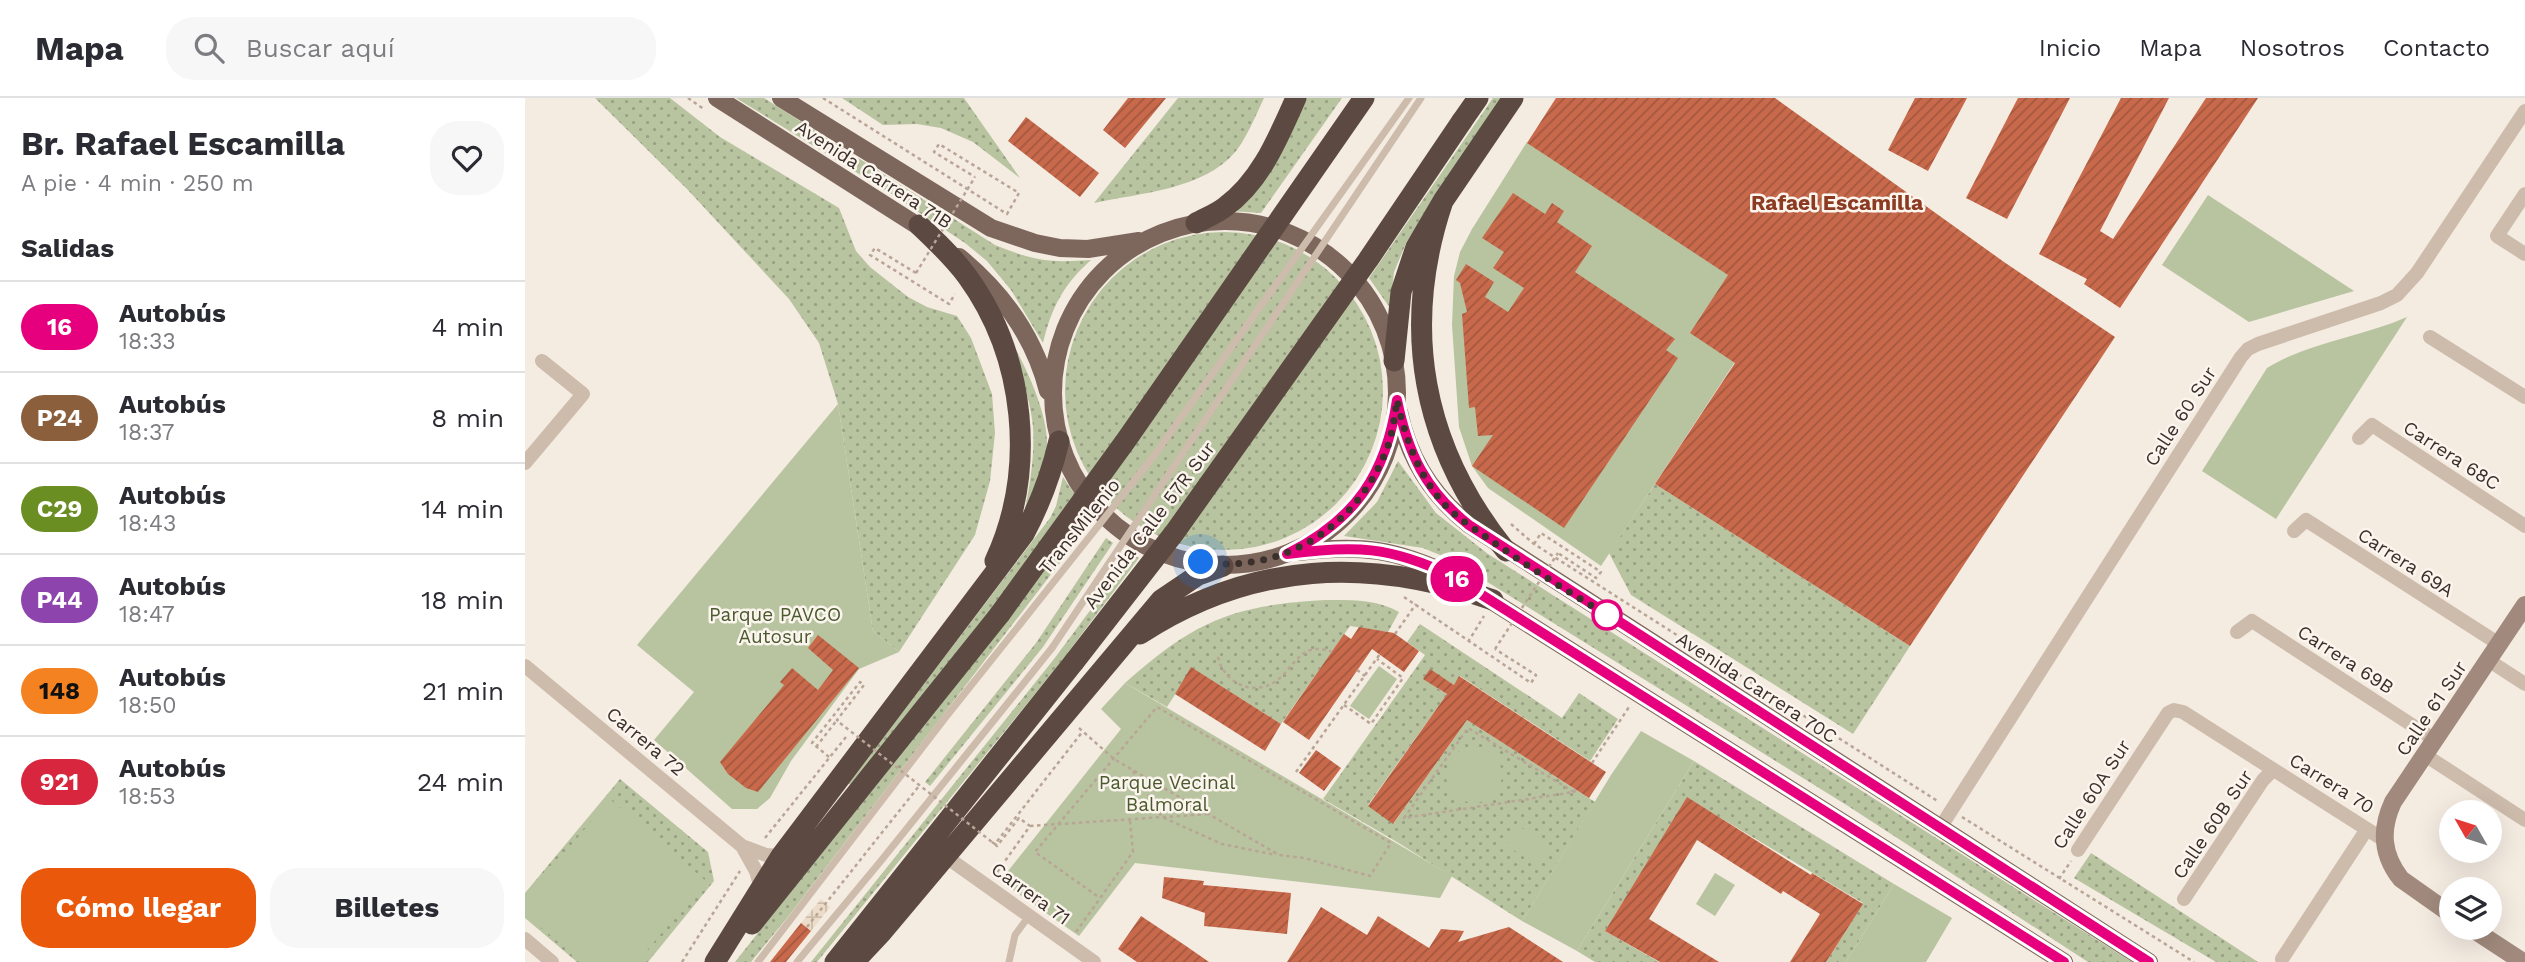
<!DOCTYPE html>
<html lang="es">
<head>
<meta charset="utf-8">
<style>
	:root { --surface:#fff; --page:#f7f7f7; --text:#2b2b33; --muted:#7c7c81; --line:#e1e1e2; --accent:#ea580c }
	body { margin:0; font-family:"Work Sans",sans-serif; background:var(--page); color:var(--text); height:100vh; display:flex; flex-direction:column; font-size:26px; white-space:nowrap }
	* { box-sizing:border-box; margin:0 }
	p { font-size:23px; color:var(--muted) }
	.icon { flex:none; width:38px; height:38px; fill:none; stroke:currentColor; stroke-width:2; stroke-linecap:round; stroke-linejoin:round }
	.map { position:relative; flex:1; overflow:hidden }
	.panel { display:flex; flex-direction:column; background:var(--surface); width:525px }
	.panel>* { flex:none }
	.badge { padding:0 14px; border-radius:23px; font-size:24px; line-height:46px }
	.needle { width:46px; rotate:309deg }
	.tools { position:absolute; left:1914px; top:702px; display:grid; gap:14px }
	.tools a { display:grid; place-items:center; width:63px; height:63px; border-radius:50%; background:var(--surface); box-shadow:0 7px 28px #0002; font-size:35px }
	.you { position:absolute; width:35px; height:35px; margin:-18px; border:5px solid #fff; border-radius:50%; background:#1a73e8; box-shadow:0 0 0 10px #1a73e833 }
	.map>.badge { position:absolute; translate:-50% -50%; box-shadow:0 0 0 4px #fff }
	h2 { padding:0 21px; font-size:26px; line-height:63px }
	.round { display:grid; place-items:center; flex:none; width:74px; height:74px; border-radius:28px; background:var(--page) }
	.overview { display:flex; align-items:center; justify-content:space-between; height:119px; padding:0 21px }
	h1 { font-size:33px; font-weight:700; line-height:52px }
	.action { display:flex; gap:14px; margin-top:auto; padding:14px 21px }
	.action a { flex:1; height:80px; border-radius:28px; background:var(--accent); color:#fff; font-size:28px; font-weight:700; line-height:80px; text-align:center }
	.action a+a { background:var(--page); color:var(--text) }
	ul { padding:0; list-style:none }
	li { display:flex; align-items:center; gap:21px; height:91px; padding:0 21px; border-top:2px solid var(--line) }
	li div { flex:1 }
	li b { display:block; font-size:26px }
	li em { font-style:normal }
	li .badge { min-width:77px; font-weight:700; text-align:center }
	header { display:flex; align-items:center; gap:42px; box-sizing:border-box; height:98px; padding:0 35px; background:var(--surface); border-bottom:2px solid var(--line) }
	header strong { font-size:33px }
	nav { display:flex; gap:38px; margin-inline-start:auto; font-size:24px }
	.search { width:490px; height:63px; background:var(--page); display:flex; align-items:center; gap:18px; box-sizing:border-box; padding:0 24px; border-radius:28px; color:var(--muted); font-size:26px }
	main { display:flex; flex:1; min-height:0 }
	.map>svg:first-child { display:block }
	.grass { fill:url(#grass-dots) }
	.park { fill:#b8c4a0 }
	.plaza { fill:url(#plaza-grid) }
	.building { fill:url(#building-hatch) }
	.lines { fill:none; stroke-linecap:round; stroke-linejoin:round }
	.path { stroke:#b9a596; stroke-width:2.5; stroke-dasharray:3.5 3.5; stroke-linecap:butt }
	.lane { stroke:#cdbbac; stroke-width:7 }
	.street { stroke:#cdbbac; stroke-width:14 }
	.secondary { stroke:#a18a7d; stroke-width:18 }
	.primary { stroke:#7d675c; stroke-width:18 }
	.highway { stroke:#5c4a42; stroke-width:21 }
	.path-bridge { stroke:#b9a596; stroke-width:2.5; stroke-dasharray:3.5 3.5; stroke-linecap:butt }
	.lane-bridge { stroke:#cdbbac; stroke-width:7 }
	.highway-bridge { stroke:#5c4a42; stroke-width:21 }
	.line-casing { stroke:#fff; stroke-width:16 }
	.line { stroke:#e6007e; stroke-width:10 }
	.walk { stroke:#3b302b; stroke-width:7; stroke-dasharray:0 12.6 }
	.stop-dot { fill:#fff; stroke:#e6007e; stroke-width:3.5 }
	.labels { text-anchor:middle; stroke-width:5; stroke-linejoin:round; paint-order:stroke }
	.street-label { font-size:19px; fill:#3b302b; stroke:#fbf5ee }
	.park-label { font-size:19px; fill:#4a5a2e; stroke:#fbf5ee }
	.neighbourhood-label { font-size:21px; font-weight:bold; fill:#8c3b22; stroke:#fbf5ee }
</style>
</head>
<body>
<header>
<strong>Mapa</strong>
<div class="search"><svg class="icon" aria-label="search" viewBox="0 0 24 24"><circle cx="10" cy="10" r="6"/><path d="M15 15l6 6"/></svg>Buscar aquí</div>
<nav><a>Inicio</a><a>Mapa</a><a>Nosotros</a><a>Contacto</a></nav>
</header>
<main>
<section class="panel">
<div class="overview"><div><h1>Br. Rafael Escamilla</h1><p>A pie · 4 min · 250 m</p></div><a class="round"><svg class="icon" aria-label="heart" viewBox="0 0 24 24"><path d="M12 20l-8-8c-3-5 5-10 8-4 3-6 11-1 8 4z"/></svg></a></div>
<h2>Salidas</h2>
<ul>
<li><span class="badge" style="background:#e6007e;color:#fff">16</span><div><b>Autobús</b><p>18:33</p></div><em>4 min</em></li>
<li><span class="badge" style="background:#8b5e3c;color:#fff">P24</span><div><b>Autobús</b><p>18:37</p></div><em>8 min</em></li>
<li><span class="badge" style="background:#6b8e23;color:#fff">C29</span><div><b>Autobús</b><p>18:43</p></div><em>14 min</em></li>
<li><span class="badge" style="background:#8e44ad;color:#fff">P44</span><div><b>Autobús</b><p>18:47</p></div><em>18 min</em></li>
<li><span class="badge" style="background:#f58220;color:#111">148</span><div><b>Autobús</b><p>18:50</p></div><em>21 min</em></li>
<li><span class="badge" style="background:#d7263d;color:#fff">921</span><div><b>Autobús</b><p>18:53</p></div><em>24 min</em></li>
</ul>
<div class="action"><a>Cómo llegar</a><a>Billetes</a></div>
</section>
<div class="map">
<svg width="2000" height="864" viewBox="0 0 2000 864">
	<defs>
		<pattern id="grass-dots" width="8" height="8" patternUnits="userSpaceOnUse" patternTransform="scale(1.75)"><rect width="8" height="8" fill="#b8c4a0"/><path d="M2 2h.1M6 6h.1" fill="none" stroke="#97a083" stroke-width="1.8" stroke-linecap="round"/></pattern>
		<pattern id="plaza-grid" width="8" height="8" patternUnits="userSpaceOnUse" patternTransform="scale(1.75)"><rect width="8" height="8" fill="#ecdcc8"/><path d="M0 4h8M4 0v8" fill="none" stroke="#cbbdac"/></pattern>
		<pattern id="building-hatch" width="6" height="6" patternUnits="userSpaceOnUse" patternTransform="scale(1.75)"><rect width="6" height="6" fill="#c8694b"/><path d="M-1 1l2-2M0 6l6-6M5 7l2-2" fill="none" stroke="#a4573f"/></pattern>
	</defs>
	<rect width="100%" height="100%" fill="#f4ebe1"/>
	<path class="grass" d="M70 0H145L195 39 314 110 331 153 345 169 383 199 402 209 432 218 446 240 467 296 470 335 465 383 450 437 374 554 348 533 313 306 294 245 264 201 162 91Z
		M211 0H239L470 147C510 163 523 165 566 162 538 187 527 209 518 245L486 192 462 163 440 145 368 97Z
		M317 0H439L495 80 448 44 416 30 392 26 358 27Z
		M653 0H739C731 17 722 39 711 53 679 92 614 95 569 105Z
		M780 0H817L736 115 705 113Z
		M968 0H976L882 143 869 174 865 210 844 180Z
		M540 293a159 159 0 1 1 318 0a159 159 0 1 1-318 0Z
		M479 230C498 263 531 325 520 364 515 384 505 403 498 421 504 392 510 360 508 329 505 295 490 262 479 230Z
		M873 363 911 415 963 456 1607 864H1563L1323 708 927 462 898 450 819 438 852 404Z
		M538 379 550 397 464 519 328 687 323 686 525 420 531 408Z
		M1130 386 1385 548 1328 636 1106 497 1084 455Z
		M561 414 567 423 262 820 226 864H210L475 528Z
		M581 440 588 445 518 549 405 688 400 684 511 545Z
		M607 456 614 460 535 565 292 864H286L529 561Z
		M800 502C825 502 852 501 874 514L863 534 825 528 756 626 667 570 642 609 600 585C669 523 708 507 800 502Z
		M895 526 1037 620 1054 595 1093 621 1065 663 935 578 929 587 918 580 912 590 922 596 843 707 869 725 942 622 1070 704 997 823 872 744 798 701 900 557 882 544Z
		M1169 663 1369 786 1321 864H1301L1338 805 1162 700 1080 833 1134 864H1070L1052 853Z
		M95 681 183 754 189 783 123 864H52L0 820V795Z
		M1566 755 1733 864H1691L1549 780Z"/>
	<path class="park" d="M1002 44 1248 206 1076 468 963 390 947 368 934 329 927 227 929 178 935 154 947 131Z
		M1683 97 1829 193 1724 224 1637 167Z
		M1882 219 1751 421 1677 373 1742 270C1784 244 1837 239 1882 219Z
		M313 306 348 533 374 554 334 571 266 663 245 700 232 711H207L129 642 169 594 112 547Z
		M854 568 872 581 844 621 825 608Z
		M600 585 927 778 915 800 610 765 554 838 475 783 596 631 576 611Z
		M1116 633 1169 663 1052 853 997 823 1086 677Z
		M921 677a28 28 0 1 1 56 0a28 28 0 1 1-56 0Z
		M85 701 181 783 112 864H57L0 816V802Z
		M994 728 1024 748 1011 767 981 747Z
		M1190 775 1210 787 1190 818 1171 806Z
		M1369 786 1427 820 1401 864H1321Z"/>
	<path class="plaza" d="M296 801 305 809 286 833 276 825Z"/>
	<path class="building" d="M603 0H641L600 50 578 32Z
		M1031 0H1250L1479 164 1590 239 1385 548 1130 386 1210 265 1165 235 1203 177 1002 45Z
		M1390 0H1442L1403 73 1363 52Z
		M1493 0H1545L1482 121 1441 100Z
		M1596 0H1644L1575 133 1588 141 1681 0H1733L1595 210 1559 186 1562 181 1514 156Z
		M501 19 574 75 555 99 483 43Z
		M988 95 1020 116 1027 105 1039 113 1032 124 1067 148 1050 174 1150 241 1141 252 1153 260 1039 430 947 368 968 337 953 338 950 309 944 310 937 216 942 214 935 185 931 182 941 166 969 184 960 199 983 214 999 190 968 170 979 154 957 140Z
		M834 529 869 535 894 553 879 574 847 551 784 642 758 624 819 536 826 541Z
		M293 537 334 570 233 694 221 690 203 676 195 664 259 587 255 584 267 570 293 592 308 572 283 550Z
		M666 569 756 626 740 653 650 596Z
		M905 571 929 587 934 578 1081 674 1064 700 942 622 868 726 843 708 922 596 898 581Z
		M791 652 816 670 799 693 774 675Z
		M1162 699 1286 777 1287 775 1338 806 1301 864H1265L1295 816 1258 793 1256 796 1172 742 1124 821 1194 864H1135L1080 833Z
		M639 779 679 783 678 787 766 795 762 836 679 828 680 815 637 800Z
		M796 809 842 837 853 818 904 850 916 831 939 833 933 844 984 829 1038 864H762Z
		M616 818 661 848 684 864H612L593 851Z
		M276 825 286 833 261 864H245Z"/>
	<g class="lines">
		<path class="path" d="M163 0 180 12
			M298 0 482 116 494 95 414 46 409 54 450 79
			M391 175 350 150 345 157 424 206 430 196
			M986 426 1009 446 1414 704
			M1009 446 1016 435 1076 474 1071 480 1033 455
			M879 499 1006 585 1011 577 970 551
			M870 536 891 506
			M943 544 959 518
			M693 559C698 583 725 598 748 585 769 573 774 541 807 554
			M832 572 840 578
			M819 607 846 626 878 580 852 561
			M554 630 589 661 754 757 779 760 845 778 866 745 632 609 510 754 575 800
			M291 649 312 622
			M304 659 287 645 335 584 339 587 312 622 315 625
			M1067 665 1104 609
			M608 673 637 719 697 746 751 757
			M771 674 855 556
			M1049 694 943 630 879 720 1049 694 1051 691
			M1437 719 1669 864
			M505 728 684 716
			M240 740 321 639
			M467 744 470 746 558 633
			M470 746 472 748 494 720 505 728 470 777
			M1534 781 1546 763
			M282 829 394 688
			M551 834 608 754 605 723
			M157 864 215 773"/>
		<path class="lane" d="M233 864 420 620 496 525
			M272 864 355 764 527 550
			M484 864 490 837 504 818"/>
		<path class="street" d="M2000 96 1972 138 2000 156
			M1905 239 2000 299
			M1834 340 1847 327 2000 428
			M0 365 58 296 17 263
			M1769 433 1781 422 1974 546
			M1712 534 1727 523 1910 642
			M1963 562 2000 586
			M0 568 217 748 241 757 256 758
			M1900 657 2000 722
			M1415 730 1716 259 1723 251 1733 246 1856 205 1872 197 1892 175 2000 13
			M217 748 231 773 236 790
			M1553 752 1643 615 1649 612 1658 614 1859 742
			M420 758 569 864
			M1659 801 1738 682 1747 673
			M0 841 27 864
			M1757 861 1842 731"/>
		<path class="secondary" d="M1927 817 1876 781C1857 757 1855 732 1868 704L2000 507
			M1946 830 1998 864"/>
		<path class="primary" d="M192 0 404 135
			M256 0 466 130 510 145 535 150 563 151 614 143
			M528 295a172 172 0 1 1 344 0a172 172 0 1 1-344 0Z
			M434 159C478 195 509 238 523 293
			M874 314C884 361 907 398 945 427L1624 864
			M774 454C835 446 871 451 927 478L1539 864"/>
		<path class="highway" d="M937 23 953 0
			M918 103C875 230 897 349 981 453
			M671 125C680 120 691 116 700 109 736 83 753 40 771 0
			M394 127C411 143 428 159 442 178 501 259 512 372 470 463
			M869 263 876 194 891 149 918 103 988 0
			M615 536C727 463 844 459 968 502
			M227 826 475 516
			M190 864 256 758 499 436C515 406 526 377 534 343
			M310 864 549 564
			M329 864 357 834 636 502 673 477 698 468"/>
		<path class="path-bridge" d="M391 175 450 79
			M970 551 1033 455
			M315 625 467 744"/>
		<path class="lane-bridge" d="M496 525 628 359 884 0
			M527 550 896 0"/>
		<path class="highway-bridge" d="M475 516 602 341 839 0
			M549 564 650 434 843 162 937 23"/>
	</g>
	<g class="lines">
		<g class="line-casing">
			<path id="line" d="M1539 864 927 478C865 448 829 447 762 456 830 422 861 377 872 302 883 356 901 393 944 427L1624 864"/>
		</g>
		<use href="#line" class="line"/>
		<path class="walk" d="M676 464C754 476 827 432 858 360 867 342 869 322 872 302 880 338 891 371 914 400 927 417 947 429 964 441 1002 468 1042 493 1082 517"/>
	</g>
	<circle class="stop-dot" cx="1082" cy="517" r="14"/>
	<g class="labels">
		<g class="street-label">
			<text transform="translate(349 76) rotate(33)" y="7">Avenida Carrera 71B</text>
			<text transform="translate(1655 318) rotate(-57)" y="7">Calle 60 Sur</text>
			<text transform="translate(1927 357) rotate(33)" y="7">Carrera 68C</text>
			<text transform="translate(624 427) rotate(-53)" y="7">Avenida Calle 57R Sur</text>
			<text transform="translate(554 428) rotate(-51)" y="7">TransMilenio</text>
			<text transform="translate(1881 464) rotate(33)" y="7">Carrera 69A</text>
			<text transform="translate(1821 561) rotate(33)" y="7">Carrera 69B</text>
			<text transform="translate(1232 589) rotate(33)" y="7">Avenida Carrera 70C</text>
			<text transform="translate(1906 610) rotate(-56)" y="7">Calle 61 Sur</text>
			<text transform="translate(121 643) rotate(40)" y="7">Carrera 72</text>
			<text transform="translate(1807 685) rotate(32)" y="7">Carrera 70</text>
			<text transform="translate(1566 696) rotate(-57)" y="7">Calle 60A Sur</text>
			<text transform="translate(1687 726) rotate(-56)" y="7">Calle 60B Sur</text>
			<text transform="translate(506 795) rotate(36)" y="7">Carrera 71</text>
		</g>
		<g class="park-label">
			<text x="250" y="523">Parque PAVCO<tspan x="250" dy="22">Autosur</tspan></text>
			<text x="642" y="691">Parque Vecinal<tspan x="642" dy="22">Balmoral</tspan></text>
		</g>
		<g class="neighbourhood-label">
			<text x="1312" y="112">Rafael Escamilla</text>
		</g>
	</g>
</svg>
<div class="tools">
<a><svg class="needle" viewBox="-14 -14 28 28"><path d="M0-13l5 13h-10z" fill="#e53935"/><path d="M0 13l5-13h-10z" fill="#7c7c81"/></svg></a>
<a><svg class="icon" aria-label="layers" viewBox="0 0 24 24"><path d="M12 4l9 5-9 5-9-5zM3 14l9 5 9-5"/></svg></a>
</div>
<div class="you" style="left:676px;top:464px"></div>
<b class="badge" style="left:932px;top:481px;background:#e6007e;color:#fff">16</b>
</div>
</main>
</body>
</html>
